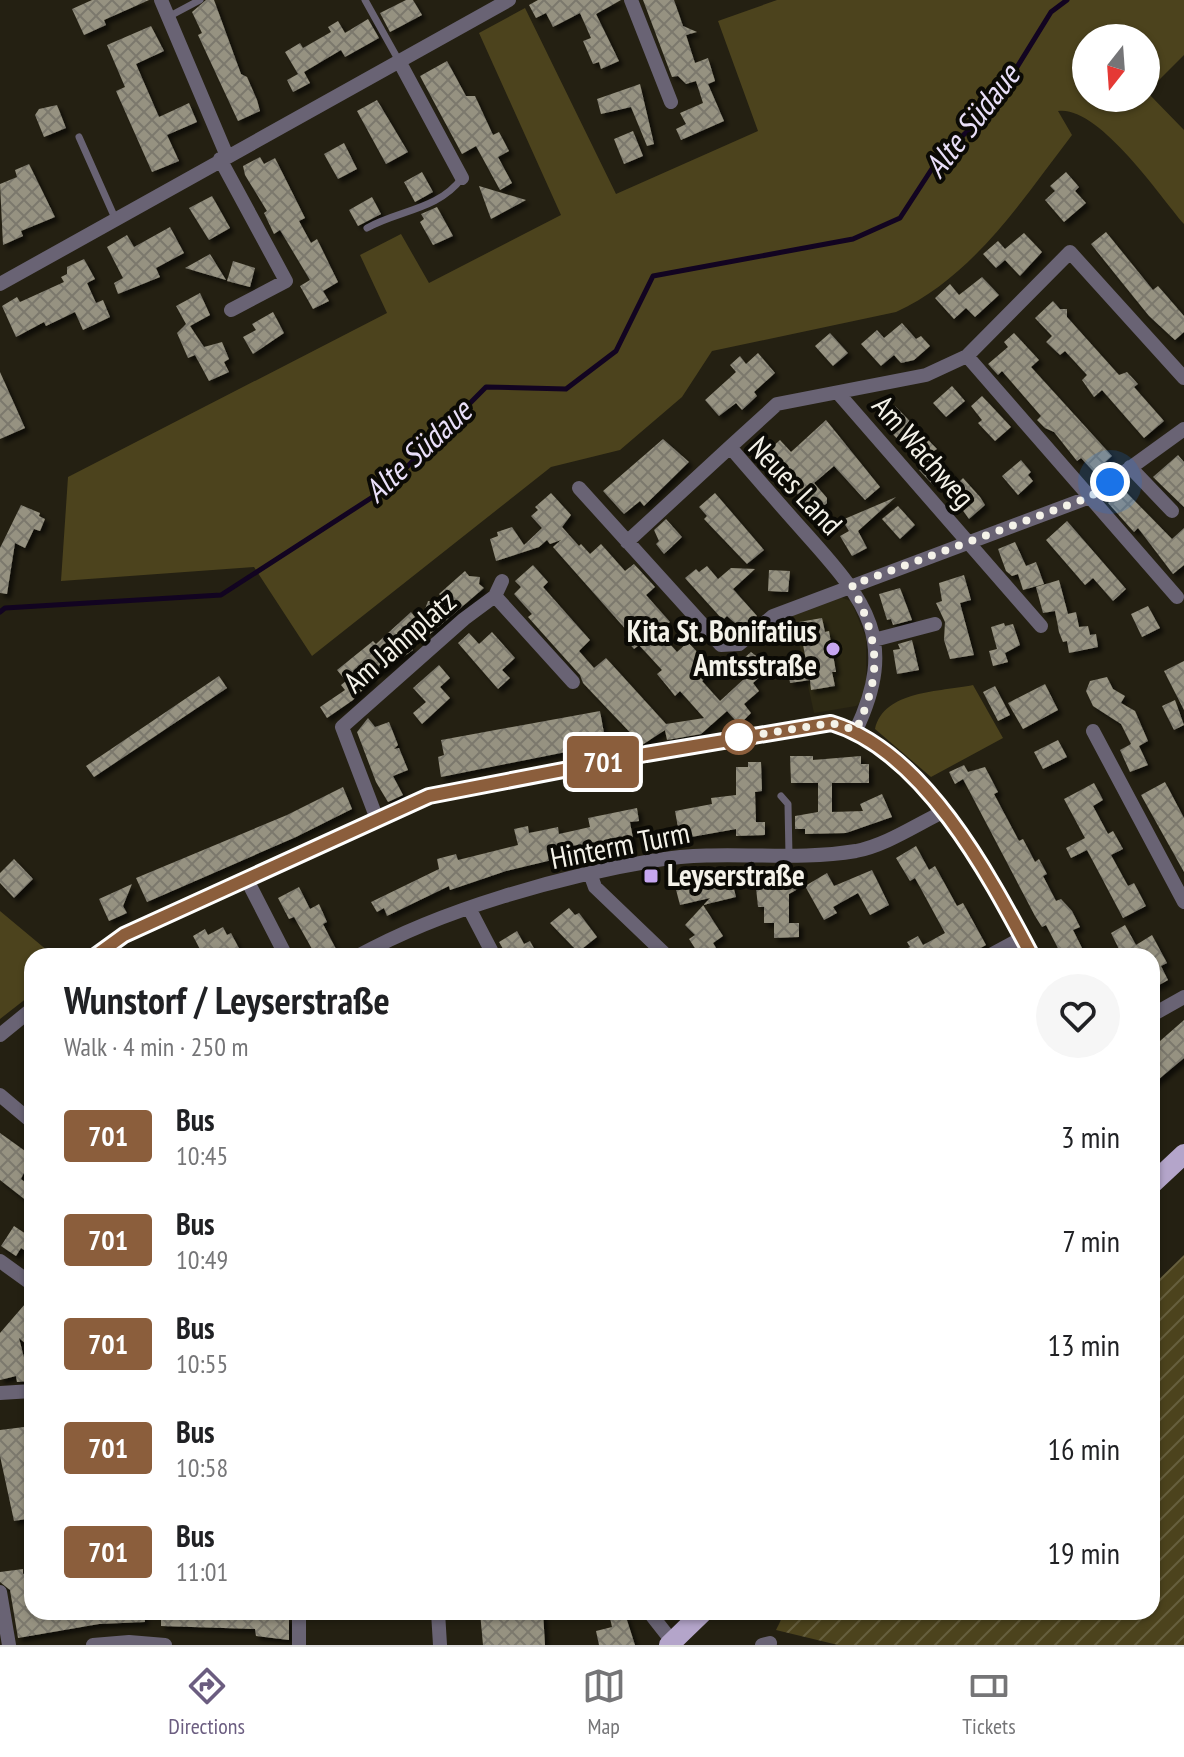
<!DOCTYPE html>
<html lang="en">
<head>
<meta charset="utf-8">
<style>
	:root { --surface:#fff; --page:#f6f6f6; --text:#202124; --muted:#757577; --line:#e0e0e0; --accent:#6b5d80 }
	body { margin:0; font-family:"PT Sans Narrow",sans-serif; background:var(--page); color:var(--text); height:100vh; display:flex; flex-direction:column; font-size:30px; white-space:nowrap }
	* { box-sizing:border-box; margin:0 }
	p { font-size:26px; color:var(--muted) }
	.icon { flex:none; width:44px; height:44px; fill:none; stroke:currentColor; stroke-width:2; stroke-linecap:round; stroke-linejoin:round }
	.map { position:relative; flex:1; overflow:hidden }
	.details { position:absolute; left:24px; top:948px; width:1136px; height:672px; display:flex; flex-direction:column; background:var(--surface); border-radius:24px; box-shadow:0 2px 6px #0004 }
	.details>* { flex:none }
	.badge { padding:0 16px; border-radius:6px; font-size:28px; line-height:52px }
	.needle { width:52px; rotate:197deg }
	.tools { position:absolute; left:1072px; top:24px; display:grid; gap:16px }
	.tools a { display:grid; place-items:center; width:88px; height:88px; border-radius:50%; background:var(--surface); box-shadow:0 2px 6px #0004; font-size:40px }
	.you { position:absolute; width:40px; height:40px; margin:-20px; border:6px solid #fff; border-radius:50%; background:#1a73e8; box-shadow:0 0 0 12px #1a73e833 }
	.map>.badge { position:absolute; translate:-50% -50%; box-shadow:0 0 0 4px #fff }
	.round { display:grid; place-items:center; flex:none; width:84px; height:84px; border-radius:42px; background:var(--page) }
	.head { display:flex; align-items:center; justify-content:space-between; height:136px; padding:0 40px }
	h1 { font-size:38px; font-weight:700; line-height:60px }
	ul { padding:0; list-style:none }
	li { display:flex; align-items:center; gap:24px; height:104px; padding:0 40px }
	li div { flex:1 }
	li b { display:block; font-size:30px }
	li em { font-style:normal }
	li .badge { min-width:88px; font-weight:700; text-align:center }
	.tabs { display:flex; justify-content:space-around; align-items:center; height:112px; border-top:2px solid var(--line); background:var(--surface); font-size:22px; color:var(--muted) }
	.tabs a { display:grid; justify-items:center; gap:4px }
	.tabs .on { color:var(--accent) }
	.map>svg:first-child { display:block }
	.built { fill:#2d2914 }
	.green { fill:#4c431d; fill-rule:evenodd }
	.garden { fill:url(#garden-furrows) }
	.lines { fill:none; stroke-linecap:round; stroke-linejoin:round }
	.stream { stroke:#120421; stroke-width:5 }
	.building { fill:url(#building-cross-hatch); filter:url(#shadow) }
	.service { stroke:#696374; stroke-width:7 }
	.minor { stroke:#696374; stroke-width:14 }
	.primary { stroke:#b4a5ca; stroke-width:20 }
	.line-casing { stroke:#fff; stroke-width:18 }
	.line { stroke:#8b5e3c; stroke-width:12 }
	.walk { stroke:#f4f2e9; stroke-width:8; stroke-dasharray:0 14.4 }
	.poi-dot { fill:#c6a6f0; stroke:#0b0a05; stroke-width:3 }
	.stop-dot { fill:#fff; stroke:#8b5e3c; stroke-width:4 }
	.labels { text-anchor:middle; stroke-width:8; stroke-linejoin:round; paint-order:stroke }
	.street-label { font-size:30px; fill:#f4f2e9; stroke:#0b0a05 }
	.poi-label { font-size:30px; font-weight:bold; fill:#f4f2e9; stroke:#0b0a05; text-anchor:end }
	.water-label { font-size:32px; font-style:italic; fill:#e9dff9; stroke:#0b0a05 }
</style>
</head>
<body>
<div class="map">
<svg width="1184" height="1645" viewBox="0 0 1184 1645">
	<defs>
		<pattern id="garden-furrows" width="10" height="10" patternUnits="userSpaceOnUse" patternTransform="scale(2)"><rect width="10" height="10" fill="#4c431d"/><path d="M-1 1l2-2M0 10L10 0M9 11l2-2" fill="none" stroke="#665f3e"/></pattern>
		<pattern id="building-cross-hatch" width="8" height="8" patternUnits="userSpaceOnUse" patternTransform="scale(2)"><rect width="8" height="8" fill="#969281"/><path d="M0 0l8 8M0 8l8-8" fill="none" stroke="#7b786c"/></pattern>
		<filter id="shadow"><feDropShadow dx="4" dy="4" stdDeviation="2" flood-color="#0009"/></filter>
	</defs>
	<rect width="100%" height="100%" fill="#242012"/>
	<path class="built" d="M840 597 851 601 866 638V697L856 706 814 713 793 615Z"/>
	<path class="green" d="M777 0H1184V55L1147 92 1184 130V224C1159 195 1098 105 1058 111L1072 135C1022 200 973 277 896 312L712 351 682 397 620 450 551 467 312 656 254 567 61 581 68 477 387 313 360 255 401 234 429 283 561 215 479 33 525 8 616 194 758 131 718 21ZM1146 38V98H1086V38Z
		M973 685 1003 738 931 777 875 729C884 690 940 692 973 685Z
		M0 911 54 956H32V994L0 1019Z"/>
	<path class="garden" d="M1184 1255V1645H838L776 1630 785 1612H1152V1286Z"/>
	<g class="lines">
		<path class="stream" d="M0 612 5 608 221 595 385 489 486 387 566 389 616 351 653 276 853 239 900 218 937 161 993 106 1051 12 1067 0"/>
	</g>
	<path class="building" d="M92 0H149L104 20 106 25 84 35 72 9Z
		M206 0H214L241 74 247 77 257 100 260 111 238 121 198 35 202 33 192 12Z
		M406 0H413L422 15 390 32 380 13Z
		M538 0H621L596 14 619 61 601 69 599 62 593 64 583 41 591 38 580 13 553 27 546 13 536 18 529 5Z
		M643 0H674L683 26 697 32 686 35 695 63 708 58 715 81 708 84 724 121 681 140 676 129 686 124 680 113 703 103 696 81 686 84 678 76 672 77Z
		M368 19 379 38 345 57 341 50 304 72 310 83 293 92 287 80 298 74 285 52 300 43 303 48 331 32 328 27 338 21 345 33Z
		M151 26 164 51 136 64 159 117 189 103 197 122 167 135 179 161 152 172 116 91 125 87 107 45Z
		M447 61 466 96H475L493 135 499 132 509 151 498 157 512 183 500 190 476 146 462 154 420 76Z
		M640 84 654 144 647 146 631 107 601 114 597 99Z
		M377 100 408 152 386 164 357 111Z
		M57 105 66 128 44 137 35 115 39 109Z
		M633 131 643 156 624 164 614 139Z
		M344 143 357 169 338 179 324 154Z
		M260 157 264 164 275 158 305 218 299 221 311 243 317 239 338 282 323 291 329 301 313 309 300 286 310 280 280 230 274 234 264 213 267 211 245 175 243 166Z
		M29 164 55 217 21 231 23 236 3 245 0 184 17 177 15 170Z
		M422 172 433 192 415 202 404 182Z
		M1066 172 1079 187 1075 191 1086 203 1064 222 1045 200 1055 191 1050 186Z
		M479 186 526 200 491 219Z
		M212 196 230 228 209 240 189 208Z
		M372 197 381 214 358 226 349 210Z
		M437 207 453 236 433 245 420 222 424 219 421 214Z
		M170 227 184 253 156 268 160 277 118 294 114 283 123 278 107 247 127 235 134 247Z
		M1106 232 1153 290 1158 286 1184 316V332L1175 340 1149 316 1091 244Z
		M1024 233 1042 252 1020 276 1005 260 996 268 983 254 998 241 1005 249Z
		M210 254 226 280 185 268Z
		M84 259 95 279 87 283 96 303 103 300 110 317 83 330 75 312 46 326 44 322 16 337 2 306 17 297 20 302 64 282 61 277 67 274V267Z
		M233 261 255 268 250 287 227 281Z
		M982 277 999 295 975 317 966 308 954 319 935 298 950 284 959 295Z
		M200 293 210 315 190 326 204 347 222 342 229 359 224 362 229 372 209 381 195 355 188 358 177 333 186 324 176 306Z
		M1053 301 1060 309H1067V317L1119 375 1127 372 1138 384 1134 387 1164 421 1144 438 1102 390 1094 397 1082 380 1087 375 1065 351 1060 355 1046 342 1052 336 1035 318Z
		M273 312 284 333 253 354 243 337 256 330 252 324Z
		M902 323 916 339 921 336 930 346 914 360 901 363 894 355 881 366 861 344 877 330 884 338Z
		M830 333 848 353 833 366 815 346Z
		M1014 333 1039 360 1031 367 1112 456 1094 472 1081 458 1077 461 1054 432 1045 428 1037 420 1041 416 1002 371 998 375 988 364 1008 347 1004 342Z
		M758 353 775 373 754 392 757 396 742 410 736 403 719 416 705 400 736 372 730 365 740 356 746 364Z
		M0 372 25 428 0 439Z
		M952 386 965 401 946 417 933 403Z
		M982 396 1011 427 995 441 978 423 982 420 971 406Z
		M895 406 937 449 932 452 959 482 963 478 980 497 985 505 969 519 941 480 934 486 919 470 924 466 879 420Z
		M826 420 880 487 865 500 834 466 814 483 827 498V503L815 514 763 455 780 440 791 452Z
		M663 439 689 462 644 506 640 501 624 514 603 491Z
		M1178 455 1184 462V507L1153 477Z
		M1021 460 1031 472 1028 475 1033 481 1018 495 1002 476Z
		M1123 489 1172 539 1184 528V565L1173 574 1138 528 1134 532 1108 503Z
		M551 493 571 515 562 527 579 546 581 544 590 554 601 544 625 571 634 564 655 587 646 595 670 622 659 632 677 652 688 642 706 662 714 671 702 681 720 701 746 677 736 665 751 652 759 658 767 670 753 683 759 691 744 704 751 713 744 720 736 721 727 711 701 734 667 740 665 730 642 745 583 683 580 675 528 617 532 614 514 594 521 587 515 581 533 565 548 582 543 587 590 640 579 651 594 668 606 658 666 724 704 718 680 691 675 696 667 686 657 674 662 670 639 645 634 649 624 637 629 633 553 547 561 540 550 544 547 540 539 547 496 561 490 539 498 536 497 532 512 527 524 545 542 528 531 516 538 510 535 507Z
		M715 493 764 550 747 564 704 519 707 516 699 507Z
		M896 497 858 531 867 548 852 556 840 536 849 531 842 520Z
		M21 505 40 513 39 516 45 519 40 531 34 529 25 548 15 543 7 594 0 593V548Z
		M898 506 915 525 900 539 882 519Z
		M666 519 682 537 664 554 656 544 659 541 654 530Z
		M1067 521 1126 589 1113 601 1093 578 1085 585 1046 540Z
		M1015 542 1026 566 1036 562 1044 584 1023 590 1018 574 1012 576 1006 571 998 549Z
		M707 566 718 579 731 568 755 569 733 589 757 616 742 629 727 616 723 620 685 578 696 569 699 572Z
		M769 570 790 571 788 592 768 591Z
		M465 571 469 576 480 577 479 584 484 588 430 634 420 623 428 601 447 603 439 594Z
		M964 575 971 600 960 603 974 655 950 659 944 640 945 622 936 603 942 601 939 583Z
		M1059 580 1068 614 1076 612 1079 627 1088 626 1090 635 1096 634 1098 647 1069 653 1067 641 1063 642 1059 632 1055 611 1043 613 1036 587Z
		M900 588 912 620 893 625 891 619 887 620 879 594Z
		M1148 606 1160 628 1142 637 1131 614Z
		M411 612 422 626 405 641 413 650 379 674 366 660 373 679 353 700 327 718 320 707 345 690 341 685 346 681 337 670 373 641 376 644Z
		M822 618 825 632 829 631 836 672H832L835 686 811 690 810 680 790 683 788 670 807 667 799 622Z
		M1004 623 1005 626 1013 624 1020 645 1005 653 1008 662 993 666 989 651 997 649 991 627Z
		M492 632 515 658 502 670 510 678 498 689 458 643 469 633 479 644Z
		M912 640 919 670 897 674 893 650 900 649 898 644Z
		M1184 661V710L1164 671Z
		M439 665 450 678 440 687 450 698 422 724 413 713 426 702 413 688Z
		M219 676 227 688 94 777 86 766Z
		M1107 677 1113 689 1125 696 1121 703 1135 711 1148 741 1139 746 1148 765 1130 772 1120 750 1131 744 1121 724 1093 706 1086 691 1090 681Z
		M1045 684 1058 710 1023 729 1008 703Z
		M995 686 1010 715 998 721 983 692Z
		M1175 700 1184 725 1174 730 1162 706Z
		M600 711 606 744 441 777 438 757 444 755 441 740Z
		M368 718 375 727 389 722 398 745 394 749 399 748 408 770 393 776 403 795 388 802 376 782 357 732Z
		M1058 740 1067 757 1043 769 1034 752Z
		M790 756H813V760L861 756V764H869V783H832V812L863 811 860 804 882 794 892 817 846 833 805 834V829H795V816L818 812V783H791Z
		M748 762H761L762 791 755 792 756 822H765V835L736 836V829L680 839 675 811 712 804 711 798 736 795V767H748Z
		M964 765 968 772 985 767 998 792 994 794 1019 841 1023 839 1035 862 1039 859 1047 874 1043 876 1056 901 1061 899 1072 911 1080 927 1073 930 1086 956H1062L1046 925 1042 927 1035 916 963 779 955 784 949 772Z
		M1165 782 1184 818V872L1141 795Z
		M1094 783 1103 800 1093 806 1108 834 1113 831 1123 849 1111 855 1128 886 1134 883 1146 906 1123 918 1087 850 1071 858 1066 848 1085 838 1064 799Z
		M343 787 352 809 296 837 147 902 136 878 287 815Z
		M637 808 639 821 630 822 634 844 594 850 506 871 450 890 449 886 387 916 384 908 377 912 371 902 439 869 437 859 456 854 458 860 518 845 514 829 528 826 529 833 558 827 559 834 590 827 588 818Z
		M916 846 929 870 935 866 957 906 963 903 986 945 966 956H892L910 947 907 942 918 936 923 945 945 933 915 878 910 881 896 858Z
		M14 859 33 879 14 898 0 883V873Z
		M872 870 889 905 870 915 858 893 833 907 837 913 824 920 805 886 827 873 834 886Z
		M693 874 695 882 730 874 736 897 703 905 723 936 713 943 721 956H700L689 939 695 935 685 925 710 898 680 905 673 878Z
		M798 877V889L789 894V923H799V937L774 938V923H764V907H758L755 878Z
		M132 884 123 906 127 913 109 921 99 899Z
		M299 887 310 909 319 904 327 922 323 924 336 949 323 956H316L294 917 289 919 278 898Z
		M569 908 575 915 579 913 597 937 578 952 550 923Z
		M1125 925 1136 945 1152 935 1167 963 1161 966 1168 980 1152 989V956H1116L1121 953 1111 933Z
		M223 927 227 935 231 933 243 956H212L208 950 202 953 193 936 205 929 208 935Z
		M517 931 524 944 530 941 538 956H504L506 954 499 942Z
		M1184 1020V1058L1152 1085V1048Z
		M0 1133 32 1156 21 1179 32 1188V1205L0 1180Z
		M14 1226 32 1238V1255L21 1248 16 1256 1 1246Z
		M25 1304 32 1310V1349L19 1338 30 1381 17 1382 16 1376 0 1380V1333Z
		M32 1426V1491L28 1492 32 1518 14 1521 0 1456V1430Z
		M23 1569V1574L32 1572V1612H144L145 1622 99 1624 18 1638 10 1590 0 1582V1572Z
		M161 1612H254L289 1618V1640L256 1636 255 1629 161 1626Z
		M480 1612H543L545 1645H483Z
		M625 1614 635 1645H599L596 1631 612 1627 610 1618Z"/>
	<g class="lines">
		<path class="service" d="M365 0 399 61
			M168 17 200 0
			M79 137 115 218
			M367 228C399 210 438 210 462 178
			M781 796 788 804 789 856"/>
		<path class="minor" d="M161 0 227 156
			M631 0 671 102
			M399 61 462 178
			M220 159 286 281 231 310
			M0 284 509 0
			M967 356 1177 597
			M838 393 1041 626
			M730 447 777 404 926 375 967 356 1070 252 1184 378
			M1130 467 1172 511
			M579 488 721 645 739 644 773 616 1090 497 1184 429
			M627 542 730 447C755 476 781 506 807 535 867 602 898 641 856 730
			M495 596 502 581
			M874 640 935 624
			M1093 731 1184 902
			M377 819 342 727 464 619 495 596 573 682
			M591 876 595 887 667 956
			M247 880 286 956
			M469 908 494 956
			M95 956 124 935 429 796 646 754 831 723C923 751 989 876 1032 956
			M358 956C443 909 561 876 657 860 723 849 790 862 856 851 887 845 917 824 945 811
			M989 956 1022 938
			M1152 1015 1184 997
			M0 1035 32 1009
			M0 1095 32 1122
			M0 1261 32 1284
			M0 1393 32 1391
			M0 1592 9 1645
			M299 1612V1645
			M438 1612 440 1645
			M649 1612 675 1645
			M93 1645 129 1642 165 1645
			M762 1645 770 1643"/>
		<path class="primary" d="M1152 1184 1184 1154
			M669 1645 703 1612"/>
	</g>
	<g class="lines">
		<g class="line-casing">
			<path id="line" d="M95 956 124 935 429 796 646 754 831 723C924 751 989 875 1032 956"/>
		</g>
		<use href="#line" class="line"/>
		<path class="walk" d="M739 737 730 739 831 723 856 730C883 672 879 642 852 585L1090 497 1110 482"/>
	</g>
	<g class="poi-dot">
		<circle cx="833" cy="649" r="8"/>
		<rect x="643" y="868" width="16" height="16" rx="4"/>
	</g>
	<circle class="stop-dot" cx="739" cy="737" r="16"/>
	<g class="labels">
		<g class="street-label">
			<text transform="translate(923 452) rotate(49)" y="10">Am Wachweg</text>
			<text transform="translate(795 486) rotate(47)" y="10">Neues Land</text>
			<text transform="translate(400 642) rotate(-41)" y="10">Am Jahnplatz</text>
			<text transform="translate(620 846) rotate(-11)" y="10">Hinterm Turm</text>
		</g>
		<g class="poi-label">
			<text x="817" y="642">Kita St. Bonifatius<tspan x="817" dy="34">Amtsstraße</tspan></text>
			<text x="667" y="886" text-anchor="start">Leyserstraße</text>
		</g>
		<g class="water-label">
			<text transform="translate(972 121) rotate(-52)" y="11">Alte Südaue</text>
			<text transform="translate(418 451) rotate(-43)" y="11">Alte Südaue</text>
		</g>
	</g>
</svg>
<div class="tools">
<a><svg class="needle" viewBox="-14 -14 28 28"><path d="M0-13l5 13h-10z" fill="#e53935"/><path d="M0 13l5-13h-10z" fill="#757577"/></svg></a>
</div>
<div class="you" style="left:1110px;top:482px"></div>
<b class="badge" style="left:603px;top:762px;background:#8b5e3c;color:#fff">701</b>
<section class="details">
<div class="head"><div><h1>Wunstorf / Leyserstraße</h1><p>Walk · 4 min · 250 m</p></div><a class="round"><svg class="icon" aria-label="heart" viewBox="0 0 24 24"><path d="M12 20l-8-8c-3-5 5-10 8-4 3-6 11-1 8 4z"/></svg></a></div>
<ul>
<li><span class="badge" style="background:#8b5e3c;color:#fff">701</span><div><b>Bus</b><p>10:45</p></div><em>3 min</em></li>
<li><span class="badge" style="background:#8b5e3c;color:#fff">701</span><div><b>Bus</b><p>10:49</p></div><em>7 min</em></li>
<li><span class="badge" style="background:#8b5e3c;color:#fff">701</span><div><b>Bus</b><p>10:55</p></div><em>13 min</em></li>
<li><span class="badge" style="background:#8b5e3c;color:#fff">701</span><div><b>Bus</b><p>10:58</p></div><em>16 min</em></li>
<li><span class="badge" style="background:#8b5e3c;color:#fff">701</span><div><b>Bus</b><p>11:01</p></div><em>19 min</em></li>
</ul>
</section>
</div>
<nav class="tabs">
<a class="on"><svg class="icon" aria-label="directions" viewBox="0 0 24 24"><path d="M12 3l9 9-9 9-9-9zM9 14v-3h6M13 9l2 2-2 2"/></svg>Directions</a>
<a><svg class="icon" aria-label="map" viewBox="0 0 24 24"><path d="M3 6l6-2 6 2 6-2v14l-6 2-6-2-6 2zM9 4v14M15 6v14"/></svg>Map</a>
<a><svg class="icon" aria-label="tickets" viewBox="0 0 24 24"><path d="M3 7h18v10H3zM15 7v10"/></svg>Tickets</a>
</nav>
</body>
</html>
